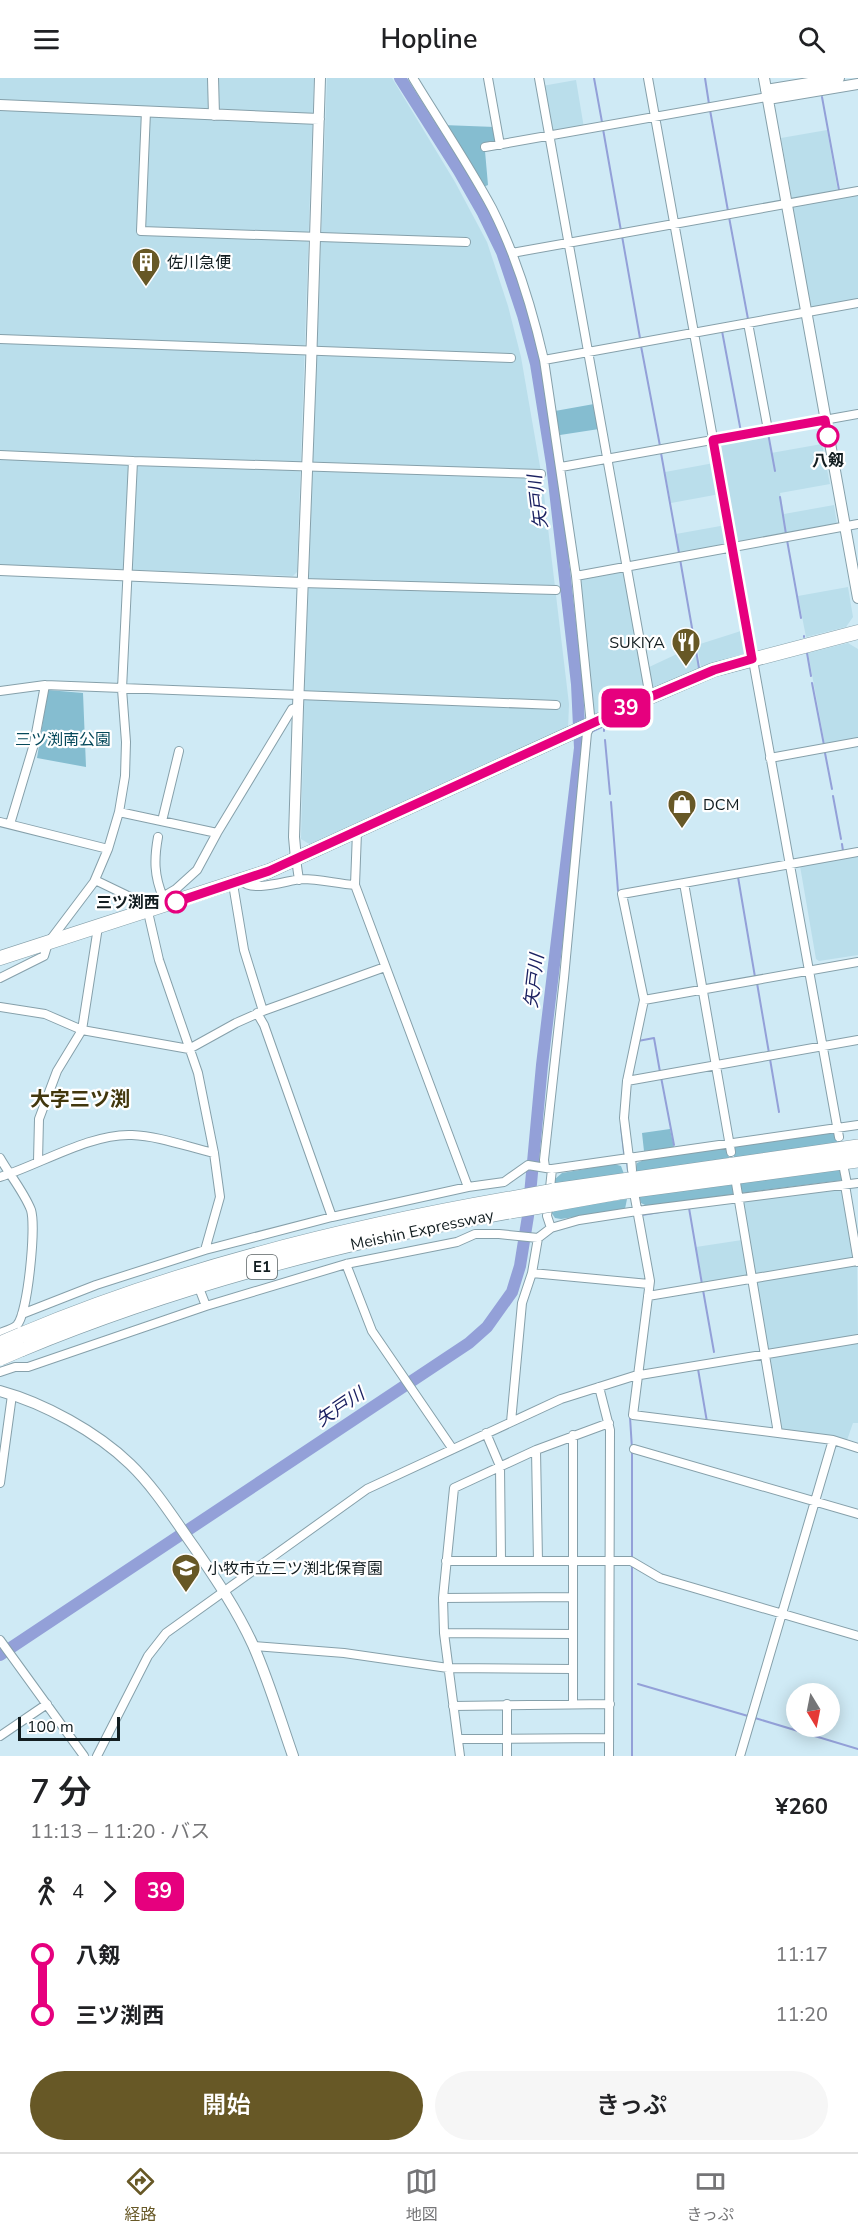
<!DOCTYPE html>
<html lang="ja">
<head>
<meta charset="utf-8">
<style>
	:root { --surface:#fff; --page:#f6f6f6; --text:#202124; --muted:#757577; --line:#e0e0e0; --accent:#675826 }
	body { margin:0; font-family:"Nunito Sans","Noto Sans JP",sans-serif; background:var(--page); color:var(--text); height:100vh; display:flex; flex-direction:column; font-size:22px; white-space:nowrap }
	* { box-sizing:border-box; margin:0 }
	p { font-size:20px; color:var(--muted) }
	.icon { flex:none; width:33px; height:33px; fill:none; stroke:currentColor; stroke-width:2; stroke-linecap:round; stroke-linejoin:round }
	.map { position:relative; height:1678px; overflow:hidden }
	.panel { display:flex; flex-direction:column; background:var(--surface); flex:1 }
	.panel>* { flex:none }
	.badge { padding:0 12px; border-radius:9px; font-size:21px; line-height:39px }
	.needle { width:39px; rotate:170deg }
	.tools { position:absolute; left:786px; top:1605px; display:grid; gap:12px }
	.tools a { display:grid; place-items:center; width:54px; height:54px; border-radius:50%; background:var(--surface); box-shadow:0 3px 15px #0003; font-size:30px }
	.scale { position:absolute; left:18px; bottom:15px; width:102px; box-sizing:border-box; padding-left:6px; border:3px solid #121d20; border-top:0; font-size:16px; line-height:21px; white-space:nowrap; color:#121d20; -webkit-text-stroke:4px #fff; paint-order:stroke }
	.map>.badge { position:absolute; translate:-50% -50%; box-shadow:0 0 0 3px #fff }
	.legs { display:flex; align-items:center; gap:9px; height:66px; padding:0 30px; font-size:20px }
	.legs p { margin-inline-start:auto }
	.head { display:flex; align-items:center; justify-content:space-between; height:102px; padding:0 30px }
	h1 { font-size:33px; font-weight:600; line-height:45px }
	.action { display:flex; gap:12px; margin-top:auto; padding:12px 30px }
	.action a { flex:1; height:69px; border-radius:36px; background:var(--accent); color:#fff; font-size:24px; font-weight:600; line-height:69px; text-align:center }
	.action a+a { background:var(--page); color:var(--text) }
	ul { padding:0 30px; list-style:none }
	li { display:flex; align-items:center; gap:21px; height:60px; font-size:22px }
	li i { display:grid; place-items:center; width:9px; height:100%; margin:0 8px; background:currentColor }
	li i::after { content:''; width:15px; height:15px; margin:-8px; border:4px solid; border-radius:50%; background:var(--surface) }
	li p { margin-inline-start:auto }
	li:first-child i { background:linear-gradient(#0000 50%,currentColor 0) }
	li:last-child i { background:linear-gradient(currentColor 50%,#0000 0) }
	header { display:flex; justify-content:space-between; align-items:center; height:78px; padding:0 30px; background:var(--surface); font-size:27px; font-weight:600 }
	.dock { display:flex; justify-content:space-around; align-items:center; height:84px; border-top:2px solid var(--line); background:var(--surface); font-size:16px; color:var(--muted) }
	.dock a { display:grid; justify-items:center; gap:3px }
	.dock .on { color:var(--accent) }
	.map>svg:first-child { display:block }
	.built { fill:#badeeb }
	.green { fill:#85bdd0 }
	.lines { fill:none; stroke-linecap:round; stroke-linejoin:round }
	.stream { stroke:#93a0d8; stroke-width:2 }
	.river { stroke:#93a0d8; stroke-width:12 }
	.minor-casing { stroke:#86a0aa; stroke-width:10 }
	.tertiary-casing { stroke:#86a0aa; stroke-width:12 }
	.trunk-casing { stroke:#86a0aa; stroke-width:15 }
	.motorway-casing { stroke:#86a0aa; stroke-width:16 }
	.minor { stroke:#fff; stroke-width:8 }
	.tertiary { stroke:#fff; stroke-width:10 }
	.trunk { stroke:#fff; stroke-width:14 }
	.motorway { stroke:#fff; stroke-width:15 }
	.motorway-bridge-casing { stroke:#86a0aa; stroke-width:16; stroke-linecap:butt }
	.motorway-bridge { stroke:#fff; stroke-width:15 }
	.line-1-casing { stroke:#fff; stroke-width:14 }
	.line-1 { stroke:#e6007e; stroke-width:9 }
	.stop-1-dot { fill:#fff; stroke:#e6007e; stroke-width:3 }
	.labels { text-anchor:middle; stroke-width:4.5; stroke-linejoin:round; paint-order:stroke }
	.shield { fill:#fff; stroke:#596163; stroke-width:1.5 }
	.shield-label { font-size:15px; font-weight:bold; fill:#121d20 }
	.poi-label { font-size:16px; fill:#121d20; stroke:#fff; text-anchor:start }
	.stop-label { font-size:16px; font-weight:bold; fill:#121d20; stroke:#fff }
	.park-label { font-size:16px; fill:#06495b; stroke:#fff }
	.street-label { font-size:16px; fill:#121d20; stroke:#fff }
	.water-label { font-size:18px; font-style:italic; fill:#1c2262; stroke:#fff }
	.quarter-label { font-size:20px; font-weight:bold; fill:#42370d; stroke:#fff }
</style>
</head>
<body>
<header><svg class="icon" aria-label="menu" viewBox="0 0 24 24"><path d="M4 6h16M4 12h16M4 18h16"/></svg>Hopline<svg class="icon" aria-label="search" viewBox="0 0 24 24"><circle cx="10" cy="10" r="6"/><path d="M15 15l6 6"/></svg></header>
<div class="map">
<svg width="858" height="1678" viewBox="0 0 858 1678">
	<rect width="100%" height="100%" fill="#cfeaf5"/>
	<path class="built" d="M0 0H314L297 494 293 498 0 487Z
		M327 0H392L455 104 487 164 508 228 521 279 542 400 569 626 568 652 311 767 301 761 304 624Z
		M576 2 584 50 552 55 542 8Z
		M827 52 838 114 792 122 781 60Z
		M858 115V221L813 229 810 228 792 129 795 127Z
		M767 355 771 375 822 366 830 406 780 415 784 436 834 427 837 446 835 448 737 466 734 463 717 363Z
		M714 385 720 416 671 425 665 394Z
		M726 447 730 467 679 476 676 456Z
		M624 492 645 614 593 638 579 500Z
		M848 509 853 539 846 549 806 559 798 518Z
		M744 552 749 576 701 590 697 567Z
		M848 565 858 571V661L825 667 808 575Z
		M694 568 699 591 651 612 647 590Z
		M858 778V877L819 883 816 881 800 788Z
		M843 1110 854 1182 754 1198 742 1125 744 1123Z
		M742 1162 748 1199 703 1207 696 1169Z
		M857 1187 858 1258 766 1273 755 1203Z
		M858 1263V1345H853L846 1365 779 1353 767 1278Z"/>
	<path class="green" d="M443 47 495 49 498 65 486 71 485 73 488 107 481 110Z
		M594 326 599 351 560 357 555 333Z
		M48 612 83 615 86 689 37 680Z
		M670 1051 674 1069 644 1073 642 1055Z
		M833 1053 838 1066 734 1080V1068Z
		M727 1070 729 1080 635 1094 637 1085 646 1081Z
		M614 1086 621 1088 624 1096 554 1107 555 1101 562 1095Z
		M842 1090 844 1102 741 1115 738 1104Z
		M733 1105 734 1116 647 1128 641 1125 639 1119Z
		M627 1121 625 1131 561 1141 555 1140 551 1134V1132Z"/>
	<g class="lines">
		<path class="stream" d="M594 0 602 44
			M705 0 709 26
			M822 19 839 112
			M710 32 728 133
			M603 51 621 153
			M729 139 748 241
			M622 158 640 260
			M722 253 741 354
			M641 268 660 368
			M768 355 775 393
			M661 375 679 475
			M780 419 786 456
			M787 462 801 540
			M680 481 699 590
			M804 558V559
			M807 575 811 598
			M812 605 824 667
			M591 654 604 648V653
			M605 662 610 716
			M825 675 832 711
			M833 718 841 761
			M611 724 618 813
			M842 766 843 773
			M738 799 755 899
			M757 905 769 975
			M638 963 654 960 660 994
			M770 981 779 1034
			M661 999 674 1067
			M621 1049 624 1075
			M627 1084 628 1093
			M689 1130 702 1206
			M642 1137 660 1134
			M703 1212 714 1274
			M698 1291 707 1344
			M630 1339 632 1371V1480
			M638 1606 748 1638
			M755 1640 858 1671
			M632 1678V1486"/>
		<path class="river" d="M0 1577 469 1265 487 1249 512 1214 520 1188 528 1138 542 987 580 670 577 606 552 386 536 286 523 237 502 174 483 135 459 93 400 0"/>
		<g class="minor-casing">
			<path id="minor" d="M413 0C439 43 468 85 492 130 516 177 532 230 544 282L576 498 591 647 587 655 564 900 544 1082 545 1089
				M488 0 500 67
				M539 0 650 619
				M648 0 839 1059
				M146 33 141 153 466 164
				M485 69 767 19
				M512 175 858 113
				M748 245 768 352
				M0 261 511 280
				M544 282 858 225
				M0 377 133 383 122 611 126 664 125 698 119 734 108 771 94 804 48 865 44 878 0 900
				M133 383 541 396
				M561 389 858 336
				M576 498 858 446
				M302 505 556 512
				M0 613 45 607 556 627
				M770 680 858 664
				M119 734 217 755
				M162 743 179 673
				M0 744 108 771
				M10 746 34 666 45 607
				M357 754 355 807 468 1109
				M158 759C154 781 154 798 163 819
				M296 781 299 802
				M95 802 149 828
				M242 803C252 815 288 802 302 801 320 801 338 806 355 807
				M684 805 731 1074
				M233 806 244 872 263 933
				M644 922 858 884
				M0 929 45 936 82 952 189 971 236 945 263 933 385 889
				M257 935 264 947 332 1139
				M627 1003 858 962
				M631 1079 632 1092
				M0 1080C9 1096 24 1114 31 1132 36 1149 28 1235 17 1247 13 1251 5 1253 0 1255
				M629 1080 624 1040 627 1003 644 922 622 816 858 774
				M38 1083 39 1041 57 993 82 952 98 849
				M844 1091 847 1106
				M0 1099C39 1087 91 1055 132 1057 159 1058 188 1069 214 1075
				M736 1105 778 1355 833 1362 858 1370
				M845 1107 858 1184
				M635 1120 650 1203 633 1337 778 1355
				M551 1150 547 1138 552 1091
				M205 1172 220 1119 214 1075 198 995 159 882 148 834 149 827 176 811 197 792 217 755 292 631 298 629
				M346 1186 372 1253 452 1370
				M532 1195 649 1206
				M201 1215 206 1228
				M648 1218 858 1183
				M22 1236 96 1207 205 1172 332 1139 468 1109 504 1104 528 1087 552 1091 858 1047
				M0 1294 15 1289H28L206 1228 346 1186 457 1164 475 1156H499L538 1160
				M599 1309 610 1352 609 1678
				M511 1344 522 1225 532 1195 538 1160 551 1150 579 1142 637 1133 858 1105
				M486 1355 500 1388 501 1482
				M634 1371 858 1436
				M536 1372 538 1483
				M0 1405 12 1317
				M446 1483H631L660 1500 858 1558
				M443 1520 573 1519
				M444 1555 573 1556
				M0 1562 84 1678
				M253 1568 344 1575 448 1590 573 1591
				M507 1626V1678
				M573 1626V1357
				M453 1628 610 1626
				M0 1658 47 1626
				M458 1661 609 1660
				M97 1678 148 1578 166 1555 367 1411 561 1321 634 1298 858 1261
				M460 1678 444 1555 443 1520 454 1410 536 1372 609 1345
				M740 1678 833 1362"/>
		</g>
		<g class="tertiary-casing">
			<path id="tertiary" d="M213 0 214 37
				M764 0 858 520
				M766 12 839 0
				M768 21 858 6
				M0 27 319 41
				M0 492 302 505
				M296 781 294 759 298 629 311 288 320 0
				M0 1313C44 1325 97 1354 130 1386 155 1410 174 1441 194 1469 216 1501 237 1532 253 1567 269 1603 280 1641 293 1678"/>
		</g>
		<g class="trunk-casing">
			<path id="trunk" d="M0 880 269 793 650 619 713 592 858 554"/>
		</g>
		<g class="motorway-casing">
			<path id="motorway" d="M553 1113 858 1069
				M552 1126 619 1114 858 1082
				M21 1257C177 1191 344 1150 510 1121
				M21 1271C178 1206 343 1163 510 1133"/>
		</g>
		<use href="#minor" class="minor"/>
		<use href="#tertiary" class="tertiary"/>
		<use href="#trunk" class="trunk"/>
		<use href="#motorway" class="motorway"/>
		<g class="motorway-bridge-casing">
			<path id="motorway-bridge" d="M510 1121 553 1113
				M510 1133 552 1126
				M0 1266 21 1257
				M0 1280 21 1271"/>
		</g>
		<use href="#motorway-bridge" class="motorway-bridge"/>
	</g>
	<g class="lines">
		<g class="line-1-casing">
			<path id="line-1" d="M176 824 269 793 650 619 714 592 752 581 713 362 825 342 828 358"/>
		</g>
		<use href="#line-1" class="line-1"/>
	</g>
	<defs>
		<g id="building-pin" transform="scale(1.5)"><path d="M0 17L-7.5 6A9.5 9.5 0 1 1 7.5 6Z" fill="#675826" stroke="#fff"/><path d="M-4-6H4V6H1V3H-1V6H-4ZM-2.5-4.3h1.7v1.8h-1.7ZM.8-4.3h1.7v1.8H.8ZM-2.5-1h1.7V.8h-1.7ZM.8-1h1.7V.8H.8Z" fill="#fff"/></g>
		<g id="restaurant-pin" transform="scale(1.5)"><path d="M0 17L-7.5 6A9.5 9.5 0 1 1 7.5 6Z" fill="#675826" stroke="#fff"/><path d="M-5-6h1v4h1v-4h1v4h1v-4h1v5L-1.5 .5V6h-2V.5L-5-1ZM5-6V6H3V1.5H1.5Q1.5-4 5-6Z" fill="#fff"/></g>
		<g id="shop-pin" transform="scale(1.5)"><path d="M0 17L-7.5 6A9.5 9.5 0 1 1 7.5 6Z" fill="#675826" stroke="#fff"/><path d="M-5-2.5h2.3a2.7 3.5 0 0 1 5.4 0H5L5.5 6h-11ZM-1.5-2.5h3a1.5 2.3 0 0 0-3 0Z" fill="#fff"/></g>
		<g id="school-pin" transform="scale(1.5)"><path d="M0 17L-7.5 6A9.5 9.5 0 1 1 7.5 6Z" fill="#675826" stroke="#fff"/><path d="M0-5L7-2L0 1L-7-2ZM-4 1L0 2.5L4 1V4Q0 6-4 4Z" fill="#fff"/></g>
	</defs>
	<g fill-rule="evenodd">
		<use href="#building-pin" x="146" y="184"/>
		<use href="#restaurant-pin" x="686" y="564"/>
		<use href="#shop-pin" x="682" y="726"/>
		<use href="#school-pin" x="186" y="1490"/>
	</g>
	<g class="stop-1-dot">
		<circle cx="828" cy="358" r="10"/>
		<circle cx="176" cy="824" r="10"/>
	</g>
	<g class="labels">
		<rect class="shield" x="247" y="1177" width="30" height="24" rx="4.5"/>
		<g class="shield-label">
			<text x="262" y="1194">E1</text>
		</g>
		<g class="poi-label">
			<text x="167" y="190">佐川急便</text>
			<text x="665" y="570" text-anchor="end">SUKIYA</text>
			<text x="703" y="732">DCM</text>
			<text x="207" y="1496">小牧市立三ツ渕北保育園</text>
		</g>
		<g class="stop-label">
			<text x="828" y="388">八剱</text>
			<text x="160" y="830" text-anchor="end">三ツ渕西</text>
		</g>
		<g class="park-label">
			<text x="63" y="667">三ツ渕南公園</text>
		</g>
		<g class="street-label">
			<text transform="translate(422 1151) rotate(-12)" y="6">Meishin Expressway</text>
		</g>
		<g class="water-label">
			<text transform="translate(538 424) rotate(-97)" y="6">矢戸川</text>
			<text transform="translate(534 903) rotate(-83)" y="6">矢戸川</text>
			<text transform="translate(340 1329) rotate(-34)" y="6">矢戸川</text>
		</g>
		<g class="quarter-label">
			<text x="80" y="1028">大字三ツ渕</text>
		</g>
	</g>
</svg>
<div class="tools">
<a><svg class="needle" viewBox="-14 -14 28 28"><path d="M0-13l5 13h-10z" fill="#e53935"/><path d="M0 13l5-13h-10z" fill="#757577"/></svg></a>
</div>
<div class="scale">100 m</div>
<b class="badge" style="left:626px;top:630px;background:#e6007e;color:#fff">39</b>
</div>
<section class="panel">
<div class="head"><div><h1>7 分</h1><p>11:13 – 11:20 · バス</p></div><b>¥260</b></div>
<div class="legs"><svg class="icon" aria-label="walk" viewBox="0 0 24 24"><circle cx="13" cy="4" r="2"/><path d="M13 8l-2 6 4 7M11 14l-3 7M7 12l3-4h3l4 4"/></svg>4<svg class="icon" aria-label="forward" viewBox="0 0 24 24"><path d="M9 5l7 7-7 7"/></svg><b class="badge" style="background:#e6007e;color:#fff">39</b></div>
<ul>
<li><i style="color:#e6007e"></i><b>八剱</b><p>11:17</p></li>
<li><i style="color:#e6007e"></i><b>三ツ渕西</b><p>11:20</p></li>
</ul>
<div class="action"><a>開始</a><a>きっぷ</a></div>
</section>
<nav class="dock">
<a class="on"><svg class="icon" aria-label="directions" viewBox="0 0 24 24"><path d="M12 3l9 9-9 9-9-9zM9 14v-3h6M13 9l2 2-2 2"/></svg>経路</a>
<a><svg class="icon" aria-label="map" viewBox="0 0 24 24"><path d="M3 6l6-2 6 2 6-2v14l-6 2-6-2-6 2zM9 4v14M15 6v14"/></svg>地図</a>
<a><svg class="icon" aria-label="tickets" viewBox="0 0 24 24"><path d="M3 7h18v10H3zM15 7v10"/></svg>きっぷ</a>
</nav>
</body>
</html>
